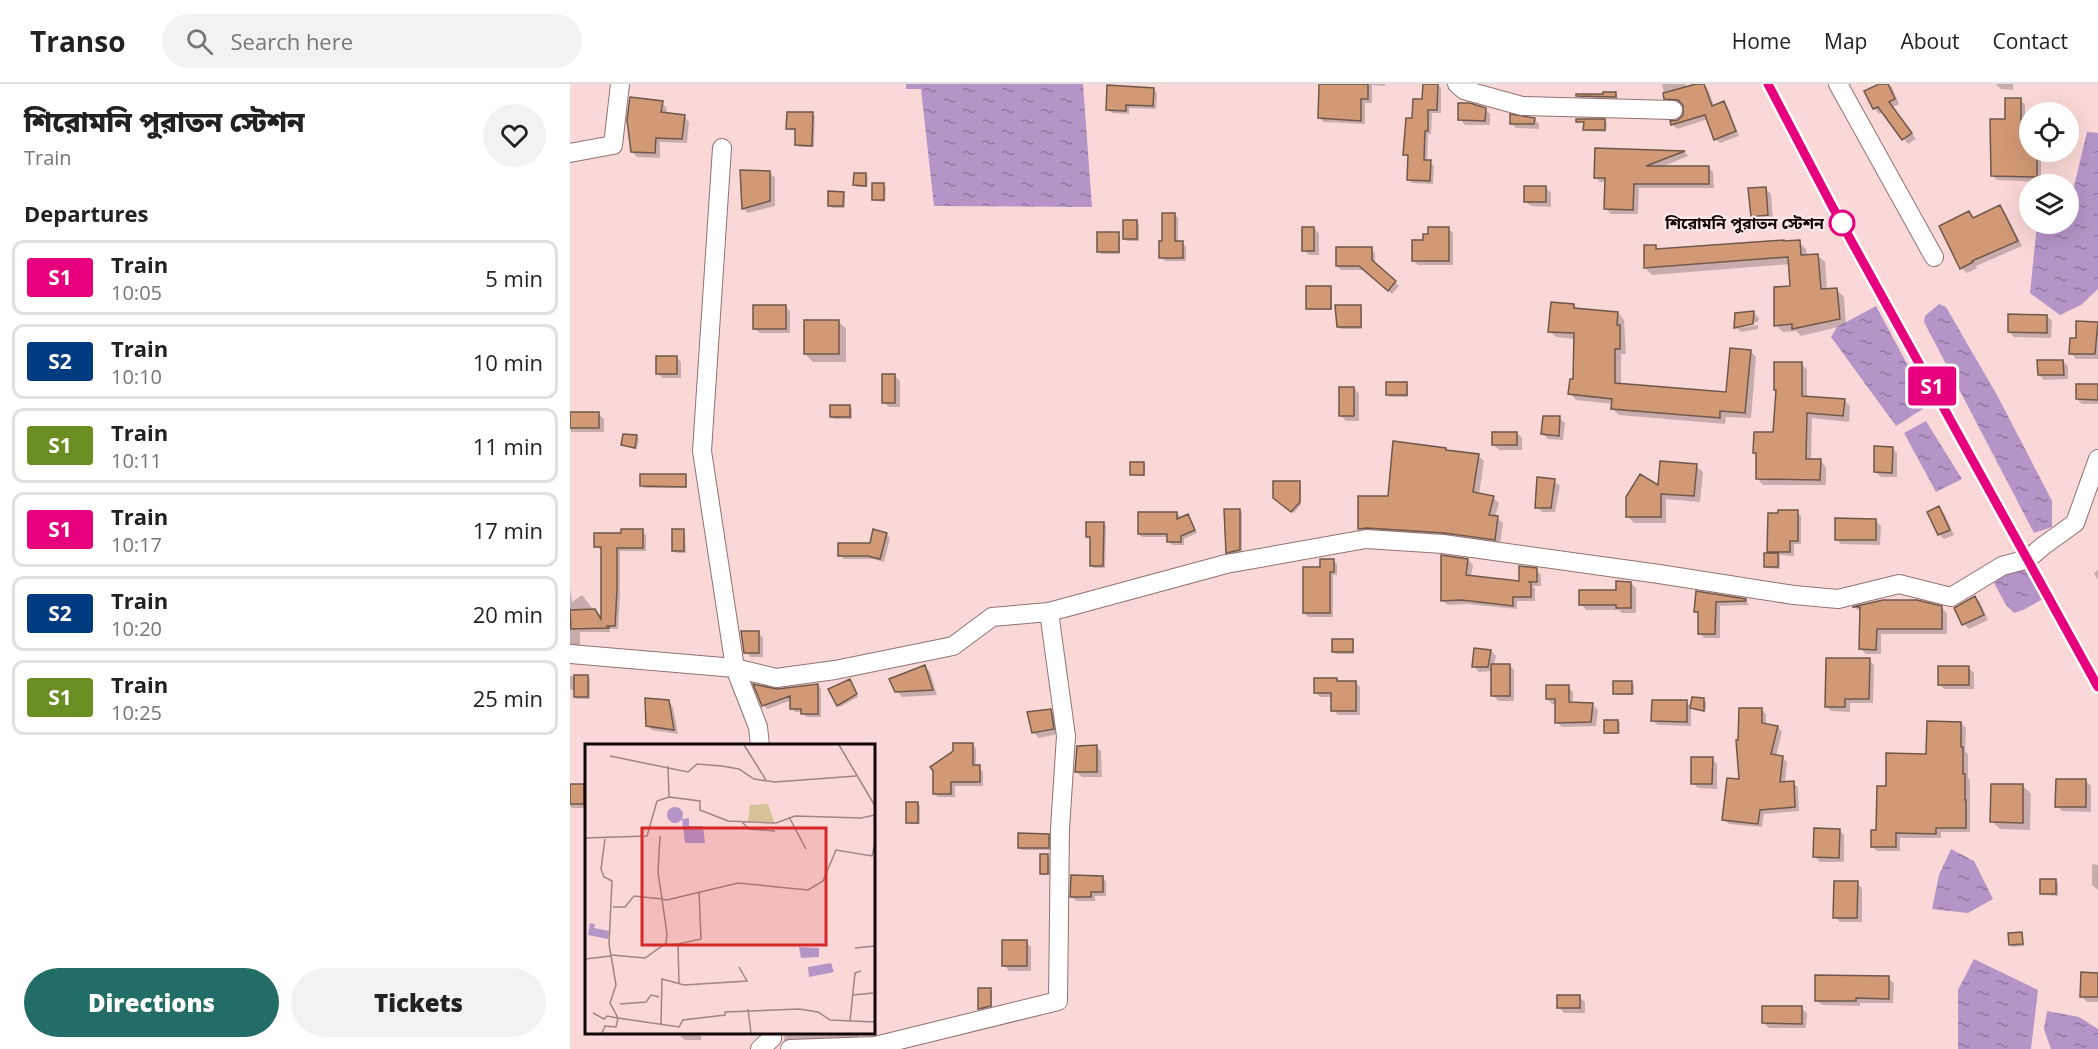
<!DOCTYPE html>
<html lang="en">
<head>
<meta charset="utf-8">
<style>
	:root { --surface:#fff; --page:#f2f2f2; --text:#222; --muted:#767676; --line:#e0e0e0; --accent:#236d67 }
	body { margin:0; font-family:"Open Sans","Noto Sans Bengali",sans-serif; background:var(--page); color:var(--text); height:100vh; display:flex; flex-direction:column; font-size:22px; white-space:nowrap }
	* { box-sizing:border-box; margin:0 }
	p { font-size:20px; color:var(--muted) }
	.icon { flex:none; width:33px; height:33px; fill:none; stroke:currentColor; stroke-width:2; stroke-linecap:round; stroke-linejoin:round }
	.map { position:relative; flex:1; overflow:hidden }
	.side { display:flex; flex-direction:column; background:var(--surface); width:570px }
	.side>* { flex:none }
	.badge { padding:0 12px; border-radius:4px; font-size:21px; line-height:39px }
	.fabs { position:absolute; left:1449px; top:18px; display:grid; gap:12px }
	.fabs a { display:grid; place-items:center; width:60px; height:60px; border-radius:50%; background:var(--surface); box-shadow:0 6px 24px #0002; font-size:30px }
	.map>.badge { position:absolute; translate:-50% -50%; box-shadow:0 0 0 3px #fff }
	h2 { padding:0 24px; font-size:22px; line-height:54px }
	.round { display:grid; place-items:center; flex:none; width:63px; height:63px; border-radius:32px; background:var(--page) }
	.headline { display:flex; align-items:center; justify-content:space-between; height:102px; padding:0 24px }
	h1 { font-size:28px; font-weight:800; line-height:45px }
	.action { display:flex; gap:12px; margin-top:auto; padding:12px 24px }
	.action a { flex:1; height:69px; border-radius:36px; background:var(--accent); color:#fff; font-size:24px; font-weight:800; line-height:69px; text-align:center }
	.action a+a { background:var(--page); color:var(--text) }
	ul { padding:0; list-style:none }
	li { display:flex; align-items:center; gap:18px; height:75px; margin:0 12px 9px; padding:0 12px; border:3px solid var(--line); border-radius:12px }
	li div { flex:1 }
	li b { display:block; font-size:22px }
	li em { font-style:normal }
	li .badge { min-width:66px; font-weight:700; text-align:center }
	header { display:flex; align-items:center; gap:36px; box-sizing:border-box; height:84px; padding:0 30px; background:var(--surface); border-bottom:2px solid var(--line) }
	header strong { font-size:28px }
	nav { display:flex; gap:33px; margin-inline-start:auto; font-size:21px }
	.search { width:420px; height:54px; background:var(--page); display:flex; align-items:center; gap:15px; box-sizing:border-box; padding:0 21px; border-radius:33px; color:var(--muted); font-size:22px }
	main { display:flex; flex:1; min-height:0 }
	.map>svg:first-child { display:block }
	.water { fill:url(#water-ripples) }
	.shadow { fill:#0003 }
	.building { fill:#d19976; stroke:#6f5849; stroke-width:1.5 }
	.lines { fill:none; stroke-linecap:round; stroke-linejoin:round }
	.minor-casing { stroke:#917272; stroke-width:20 }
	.minor { stroke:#fff; stroke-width:18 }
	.rail-casing { stroke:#3a2b2b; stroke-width:7 }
	.rail { stroke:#fee9e8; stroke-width:4.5; stroke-dasharray:14; stroke-linecap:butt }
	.line-casing { stroke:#fff; stroke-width:14 }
	.line { stroke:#e6007e; stroke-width:9 }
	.stop-dot { fill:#fff; stroke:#e6007e; stroke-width:3 }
	.labels { text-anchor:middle; stroke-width:4.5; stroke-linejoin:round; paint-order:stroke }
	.stop-label { font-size:16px; font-weight:bold; fill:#130808; stroke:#fee9e8; text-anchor:end }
	.inset-road { fill:none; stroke:#9e8584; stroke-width:1.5 }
	.view { fill:#d62828; fill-opacity:0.15; stroke:#d62828; stroke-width:3 }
	.inset-edge { fill:none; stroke:#130808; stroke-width:3 }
</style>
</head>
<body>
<header>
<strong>Transo</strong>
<div class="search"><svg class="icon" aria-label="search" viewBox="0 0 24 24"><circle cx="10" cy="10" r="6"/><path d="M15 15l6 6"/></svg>Search here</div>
<nav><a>Home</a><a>Map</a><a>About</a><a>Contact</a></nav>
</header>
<main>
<section class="side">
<div class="headline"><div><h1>শিরোমনি পুরাতন স্টেশন</h1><p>Train</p></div><a class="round"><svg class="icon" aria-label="heart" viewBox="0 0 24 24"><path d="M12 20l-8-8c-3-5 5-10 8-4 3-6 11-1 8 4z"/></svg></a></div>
<h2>Departures</h2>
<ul>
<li><span class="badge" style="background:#e6007e;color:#fff">S1</span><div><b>Train</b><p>10:05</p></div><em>5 min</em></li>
<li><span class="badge" style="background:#003b80;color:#fff">S2</span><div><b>Train</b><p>10:10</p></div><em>10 min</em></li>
<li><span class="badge" style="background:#6b8e23;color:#fff">S1</span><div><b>Train</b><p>10:11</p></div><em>11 min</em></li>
<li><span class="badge" style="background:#e6007e;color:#fff">S1</span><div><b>Train</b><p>10:17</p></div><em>17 min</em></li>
<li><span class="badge" style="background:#003b80;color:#fff">S2</span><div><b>Train</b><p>10:20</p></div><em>20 min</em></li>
<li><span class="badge" style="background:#6b8e23;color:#fff">S1</span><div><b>Train</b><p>10:25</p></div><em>25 min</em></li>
</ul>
<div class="action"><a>Directions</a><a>Tickets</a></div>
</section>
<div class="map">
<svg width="1528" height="965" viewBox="0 0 1528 965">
	<defs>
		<pattern id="water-ripples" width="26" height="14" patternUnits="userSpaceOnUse" patternTransform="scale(1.5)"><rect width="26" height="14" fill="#b594c8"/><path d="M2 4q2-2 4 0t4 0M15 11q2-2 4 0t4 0" fill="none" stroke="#9277a0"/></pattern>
	</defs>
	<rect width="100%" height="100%" fill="#fad8d7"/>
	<path class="water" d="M336 0H513L522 123 364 122 351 5H336Z
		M1517 48 1528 49V205L1511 221 1490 231 1460 209 1467 140H1498L1499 123Z
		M1369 220 1376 223 1427 311 1482 417V443L1464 449 1354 238 1355 232Z
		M1306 222 1359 321 1326 342 1261 253 1267 243Z
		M1356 337 1392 395 1366 408 1334 349Z
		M1449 485C1463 486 1471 498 1475 511L1473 515 1453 526 1444 529 1436 521 1424 499 1429 493Z
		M1381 765 1404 777 1423 815 1398 829 1362 825 1369 791Z
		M1404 875 1468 906 1461 965H1388V906Z
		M1477 927 1509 933 1528 945V965H1481L1474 945Z"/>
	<path class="shadow" d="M751 0H815V2L802 1V19H795V40L754 38 750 34Z
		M854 0H867L871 4V29H862L861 50H858L857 78 864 82 863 100 842 99 838 95 839 74 835 70 844 35 854 17Z
		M1092 0H1116V4L1133 1 1138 5 1144 22 1154 19 1158 23 1169 52 1150 59 1146 55 1138 35 1107 45 1102 40 1114 32V20L1100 18 1095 14Z
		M1313 0H1318L1322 3 1329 20 1323 23 1346 55 1338 60 1313 28 1309 30 1304 24 1296 8Z
		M1426 0H1443V6L1431 5Z
		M583 5 587 9 586 25 559 24V30L542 29 538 26Z
		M1046 10 1048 15 1010 14 1008 11Z
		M1451 16 1455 21V38L1460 68H1471V98L1427 96 1422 91Z
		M92 19 97 24 96 30 114 32 119 38 117 59 90 58V74L67 73 62 68Z
		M915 25 920 30V41H895L890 35Z
		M243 30 245 32 244 63H229L227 60V46H220L218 44Z
		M964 35 969 40V45L946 44 941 39Z
		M1008 37H1035L1037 39 1036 48 1017 47 1015 45V39Z
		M1026 66 1115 68 1118 72 1089 84 1138 83 1143 88 1144 104H1069L1068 130H1041L1036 125 1037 98H1030L1025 93Z
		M200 89 205 94V122L178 129 173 124Z
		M296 91 298 93 297 103H287L285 101Z
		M314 101 316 103 315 118 305 117 303 115Z
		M976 104 981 109V123L961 122 955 117Z
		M1196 105 1201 110 1203 136 1187 137 1182 132Z
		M273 109 275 111V124H262L260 122Z
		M1430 123 1435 128 1452 162 1406 182 1407 184 1397 189 1391 184 1399 129 1405 135Z
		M604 130 608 134V159H612L616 163V177H595L591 173 594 159Z
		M567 138 569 140V157H557L555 154Z
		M744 144 749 150V171H739L734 166Z
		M878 145 883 149V181H848L843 176 855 157Z
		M548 150 550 152V170H531L529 167Z
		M1229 158 1236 165 1237 172H1248L1255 178 1257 206H1267L1274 213 1276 241 1231 252 1226 247 1213 248 1206 241 1222 203 1220 180 1082 191 1075 184 1086 163 1089 167Z
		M801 165 805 169V181L829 202 822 210 794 186H771L767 182Z
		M760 203 762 206V226H740L737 224Z
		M1004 221 1008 225 1048 229 1054 236 1056 270H1051V301L1158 310 1180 267 1186 273 1181 334 1156 333 1155 340 1049 331 1042 324 1043 320 1006 316 1000 309 1004 297 1006 255 986 253 979 247Z
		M215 222 220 227V249H190L184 244Z
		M790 222 792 224V245H771L768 242Z
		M1184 229 1189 234 1188 238 1169 241V244L1188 241V245L1171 248 1166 243Z
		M1477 232 1482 237 1481 254 1444 253 1439 248Z
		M268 237 276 245V278H243L235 270Z
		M1508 238 1528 239V275H1506L1501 269 1507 256Z
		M106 273 111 278V294H93L87 289Z
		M1493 277 1498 282V295L1474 296 1469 291Z
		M1231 280 1237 286V314L1274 316 1280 322 1279 338 1242 334 1241 376H1250L1256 383V401H1193L1187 394 1188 371 1185 369 1204 350 1207 307Z
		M325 292 330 297V323H319L313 318Z
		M836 299 838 301V313H819L817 310Z
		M1507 301 1528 308V320H1512L1507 315Z
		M784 304 789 310V337H776L771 332Z
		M280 322 282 325V335H264L261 333Z
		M0 330H28L34 335V348H1Z
		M989 334 995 339 993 356 978 355 973 350Z
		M947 349 952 354V366H929L924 361Z
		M67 353 69 355 67 365 53 361Z
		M1322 364 1327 369V393H1311L1306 388Z
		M875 365 878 368 908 372 914 377 909 411 923 414 929 419 925 433 933 439 930 460 795 450 789 444 819 413Z
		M573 379 575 381V392H564L562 390Z
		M1126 382 1133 388 1130 418 1096 415V439H1064L1057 432 1089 403Z
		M115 391 117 393V404H74L72 401Z
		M984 397 990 402 985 428H972L967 423Z
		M729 398 731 400V420L724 429 707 416Z
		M1368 424 1374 429 1384 451 1374 455 1369 450Z
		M670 426 672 428V468L659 470 657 468Z
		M1227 428 1231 432V460H1224V472L1210 471V485L1197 484 1195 482 1202 471 1198 467Z
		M606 429 610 432V436L620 435 627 449 614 455V461H602L598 457V453H572L569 450Z
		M1305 436 1311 442 1310 461 1271 460 1266 455Z
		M533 439 536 442 535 484H524L522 482V455L517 453Z
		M72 447 76 451V467H50V511L48 545H39L41 548H10V563L0 564V504L2 518 12 511 33 538 32 466 26 463Z
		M113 447 115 449 116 469H106L103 467Z
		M316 450 320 454 314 478 303 475H274L270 471 301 461Z
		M898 476 903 481 901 493 951 499 966 486 971 491V502H962L965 504V517H947V525L897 520 878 521 873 517Z
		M763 477 767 480V491H763V533H738L734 529 751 485Z
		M1528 486V496L1524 489Z
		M1061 499 1066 504V529H1052L1049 526H1016L1011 520 1047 508Z
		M1127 509 1175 516 1179 521 1150 522V554H1134L1129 549 1130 531 1126 527Z
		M1405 513 1410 518 1418 536 1399 545 1394 540Z
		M1313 517 1372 524 1377 529V550H1311V570H1296L1291 565V528L1285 524Z
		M188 549 193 554V573H181L176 568Z
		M782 556 784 558V570H766L764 568Z
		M921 567 926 572 924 581H939L944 586V617H928L923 611V587L909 588 904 583Z
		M1299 576 1304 581 1303 619H1280V628L1261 627 1256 622Z
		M355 583 360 588 367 611 332 613 327 607Z
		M1399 584 1404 589V605H1374L1369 600Z
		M0 592H18L20 594V615H7L5 612V607L0 605Z
		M766 596 769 598H785L790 603V631H768L763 626V613H750L745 608Z
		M280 597 288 613 270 623 268 621Z
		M1061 599 1064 601V611H1047L1045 609Z
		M248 601 251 605V633H236L233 628H225L222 624V616L197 625 193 621 207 607Z
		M998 603 1003 608V620L1023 621 1028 626 1026 642 992 643 987 638V620H982L977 615Z
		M1134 616 1136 618V626L1121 623V642L1088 641 1083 637 1116 618 1122 623Z
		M98 617 103 623 108 650 82 646 77 641Z
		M1192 626 1196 630V641L1208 643 1212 648 1206 672 1212 673 1217 678 1215 699H1223L1228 703 1229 727 1194 730 1192 743 1159 740 1154 735 1171 697Z
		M480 627 486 632 488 650 469 654 464 649Z
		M1048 637 1050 639V650H1038L1035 648Z
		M1391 639 1396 644 1395 667 1398 670V694L1400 696V748H1371V754H1330V767H1307L1302 762 1317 703 1358 672Z
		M402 660 406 664V683L413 687V702H385V713H368L364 709Z
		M526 662 531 667 532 693H512L506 688Z
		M1142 675 1147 680V705L1128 704 1123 699Z
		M1516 697 1521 702V728L1492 727 1487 722Z
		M0 701H13L16 705V724H2L0 722Z
		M1453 702 1461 710 1460 746 1430 745 1422 737Z
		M348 720 350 722V740H340L338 738Z
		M1269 746 1274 751V778H1250L1245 773Z
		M478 752 480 754V766H452L449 764Z
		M478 772 480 774V791H474L472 789Z
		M1522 780 1528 781V806L1522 801Z
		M532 793 536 798V812H525V817H506L502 813Z
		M1486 797 1488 799V812L1474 811 1472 809Z
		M1287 799 1292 804V838H1270L1265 833Z
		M1451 849 1453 851 1454 862 1443 863 1440 861Z
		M456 858 461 863V887H439L434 881Z
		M1512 890H1528V918H1517L1512 913Z
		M1318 894 1324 899 1323 919H1290V922L1252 921 1246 916Z
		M420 905 422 907V924L411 926 409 924Z
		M1009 913 1015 918V929H994L989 923Z
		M1231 924 1237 929 1236 944H1199L1194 939Z
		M111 948H131V956H115L111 953Z
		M215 948H298V951H289L288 956 219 961 214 956Z"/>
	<path class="building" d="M749 0H798V15H791V37L748 34Z
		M853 0H868L867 26H858V47H855L854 76H861L860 97 837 96 838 71H833L836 34H842L843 15H852Z
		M1126 0H1134L1142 22 1154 17 1166 47 1144 56 1135 31 1101 41 1100 37 1108 36 1113 31V21L1108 16 1094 15 1093 9Z
		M1309 0H1318L1325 15 1319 18 1342 49 1332 56 1308 23 1303 25 1294 7Z
		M537 1 584 4 583 22 556 21V27L536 26Z
		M1033 8H1046V13L1006 12V10H1033Z
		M60 13 93 17 91 28 115 31 112 55 86 54 85 69 61 68 57 36Z
		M1435 14H1451V36H1460V68H1467V93L1421 92 1420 35H1435Z
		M888 19H900L916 24 915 37 888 36Z
		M217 28H243L242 62 225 61V45H216Z
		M940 30 965 34 964 40H940Z
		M1006 35H1035V46H1013L1014 38H1006Z
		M1025 64 1115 67 1076 82H1139V100H1064L1063 126 1034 125 1035 94H1024Z
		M170 86 200 87V117L172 125Z
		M284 89H296V102L283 101Z
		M302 99H314V116H302Z
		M954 102H976V118H954Z
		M1196 103 1198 131 1181 133 1178 104Z
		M258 107 274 108 273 122H258Z
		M1430 121 1448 157 1402 177 1403 178 1390 185 1369 142 1399 127 1403 134Z
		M592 129H605V157H613V174H589V157H592Z
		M553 136H567V155H553Z
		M732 143H744V167H732Z
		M858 143H879V177H842V156H853V150H858Z
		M527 148H549V168H527Z
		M1214 156V157L1230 156 1231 171 1248 170 1251 205 1267 204 1270 235 1222 245V240L1204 242V203L1220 202 1218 173 1074 184V161H1086V165Z
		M766 163H802V176L826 197 818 207 789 182H766Z
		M736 202H761V225H736Z
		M981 218 1004 220V224L1048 228 1047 241H1050V265H1045V299L1156 308 1160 264 1181 266 1175 329 1150 327V334L1041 325 1042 315 998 310 1000 295H1003L1004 249 978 248Z
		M183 221H216V245H183Z
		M765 221H791V243H767Z
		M1184 227 1183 240 1164 244 1165 229Z
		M1438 230 1477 231V249L1438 248Z
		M234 236H269V270H234Z
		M1506 237 1528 238 1525 270H1499L1500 254H1506Z
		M86 272H107V290H86Z
		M1467 276H1493L1494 291H1468Z
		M1204 278H1232V312L1275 315 1273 332 1237 329 1236 375H1251L1250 396 1186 395V369H1183L1184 348H1203L1206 306H1204Z
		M312 290H325V319H312Z
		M816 298H837V311H816Z
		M1506 300H1528V316L1506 315Z
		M769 303H784V332H769Z
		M260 321H280V333H260Z
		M0 328H29V344H0Z
		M973 332H990L989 352 971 350Z
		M922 348H947V361H922Z
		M53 350 67 351 65 364 51 361Z
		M823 357 876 364V366L909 370 903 408 924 412 919 431 928 432 925 456 874 449 797 444 788 445V412H818Z
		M1304 362 1323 363 1322 389 1304 388Z
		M1090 377 1127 380 1124 412 1091 410V433H1056V413L1070 390 1088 401Z
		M560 378H574V391H560Z
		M70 390H116V403L70 402Z
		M967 393 985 395 981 424H965Z
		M703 397H730V418L721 428 703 414Z
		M1369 422 1380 446 1368 451 1357 428Z
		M654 425H670V466L656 469Z
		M1208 426H1228V457H1220V468H1197L1198 429H1208Z
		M568 428H607V435L618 430 625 446 611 452V458H597V450H568Z
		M1265 434 1306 435V456H1265Z
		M516 438H534L533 482H520V453H516Z
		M51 445H73V464H47V506L45 542H37L39 544 1 545 0 526 25 525 31 535V463H24V449H51Z
		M102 445H114V467H102Z
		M303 445 317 449 310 475 298 472H268V459H300Z
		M1194 469H1208V483H1194Z
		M871 471 898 475 896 491 949 497V482L967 484V498H958H961V513H943V522L891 516 871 517Z
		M750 475H764V488H760V529H733V483H750Z
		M1046 497 1061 498V524H1046V521H1009V506H1046Z
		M1126 507 1176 515V517L1146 518 1145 550H1128V528H1124Z
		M1405 512 1414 531 1392 541 1384 524Z
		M1313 516H1347L1372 522V545H1307L1306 566 1289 565 1290 523H1282Z
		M171 547H189V569H174Z
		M762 555H783V568H762Z
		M904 564 921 566 918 583H902Z
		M1256 574H1300L1299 615H1275V623H1255Z
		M921 580H940V612H921Z
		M355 581 363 606 325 608 319 595Z
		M1368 582H1399V601H1368Z
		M4 591H18V613H4Z
		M744 594H767V597H786V627H761V609H744Z
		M280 595 287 610 267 622 258 605Z
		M1043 597H1062V610H1043Z
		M183 600 207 605 248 600V630H231V625H220V612L192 622Z
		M976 601H999V618L1023 619 1021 638 985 639V615H976Z
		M1122 613 1134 614V627L1120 624Z
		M75 614 99 616 104 646 76 642Z
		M1082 616H1117V638L1081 637Z
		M1169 624H1192V639L1208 642 1201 670 1213 672 1210 698 1224 697 1225 723 1190 726 1188 740 1152 736 1157 694 1169 695 1166 656H1168Z
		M481 625 484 645 462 649 457 628Z
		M1034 636H1048V649H1034Z
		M1357 637 1391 638V663H1393V690H1395V716H1396V744H1366V750L1326 749V763H1301V746H1306L1307 702H1316V669L1356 670Z
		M383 659H403V681H410V698H381V710H363V687L360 683 383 667Z
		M527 661V688H505L507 662Z
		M1121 673H1143L1142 700H1121Z
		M1486 695H1516V723H1485Z
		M0 700H14V720H0Z
		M1421 700H1453V739L1420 738Z
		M336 718H348V739H336Z
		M1244 744 1270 745 1269 774 1243 773Z
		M448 749 479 750V764H448Z
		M470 770H478V790H470Z
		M501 791 533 792V808H521V813H500Z
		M1470 795H1486V810H1470Z
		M1264 797H1288L1287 834H1263Z
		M1452 848 1453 860 1439 861 1438 849Z
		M432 856H457V882H432Z
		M1511 888 1528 889V913H1510Z
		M1245 891 1319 892V915L1286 914V917H1245Z
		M408 904H421V922L408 925Z
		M987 911H1010V924H987Z
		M1192 922H1232V940L1192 939Z"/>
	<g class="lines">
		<g class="minor-casing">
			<path id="minor" d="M887 0 894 6 952 22 1103 26
				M1268 0 1364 173
				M152 64 132 367 165 584 206 594 265 586 383 562 422 533 479 528 656 480 796 455 873 460 1089 490 1224 511 1268 515 1329 500 1381 513 1432 482 1458 475 1473 462 1505 439 1528 375
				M0 69 43 61 50 0
				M0 570 165 584 188 643 190 662
				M305 962 488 917 490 745 496 652 479 528
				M190 965 202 954V948
				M220 965 305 962V965"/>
		</g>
		<use href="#minor" class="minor"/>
		<g class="rail-casing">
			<path id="rail" d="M1198 0 1262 122 1528 603"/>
		</g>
		<use href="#rail" class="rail"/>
	</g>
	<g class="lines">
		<g class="line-casing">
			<path id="line" d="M1198 0 1262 122 1528 603"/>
		</g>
		<use href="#line" class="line"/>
	</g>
	<circle class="stop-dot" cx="1272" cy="139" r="12"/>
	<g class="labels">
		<g class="stop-label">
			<text x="1254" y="145">শিরোমনি পুরাতন স্টেশন</text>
		</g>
	</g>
	<g transform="translate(15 660)">
		<rect width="290" height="290" fill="#fad8d7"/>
		<path d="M183 60 189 78 163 77 165 61Z" fill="#d5c296"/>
		<path d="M82 71a8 8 0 1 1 16 0a8 8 0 1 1-16 0ZM104 74V82H118L120 99H100L97 75ZM5 179 10 180 9 184 24 187 23 195 3 191ZM214 203 234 204V213L216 214ZM246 219 249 228 224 233 223 223Z" fill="#b594c8"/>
		<path class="inset-road" d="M159 1 181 36M254 1 290 62M25 12 103 28 112 20 137 22 154 25 169 35 190 38 271 32M83 22 84 53 115 57V66L143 77 191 79 210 72 276 74 290 71M204 73 221 105M157 78 164 85 190 87M75 92 73 128 77 155 82 156 153 139 223 146 238 137 251 106 287 112 290 99M0 94 62 92 72 57 84 53M20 95 16 125 19 133 27 137 24 200 31 241 25 259 33 274 94 283 98 276 140 271V268L214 265 233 268 245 276 290 278M93 200 116 195 114 148M79 201 93 200 94 239M270 204 290 202M26 211 60 214 81 199 82 190 77 155 49 152 40 163H28M0 215 26 212M268 251 288 249M35 260 61 258 66 251 74 253M163 265 166 289M8 269 19 275 22 272 33 274 31 283 20 282 17 289M265 277 270 229 276 227M76 281 77 235 99 241 162 237 154 223"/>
		<path class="view" d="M57 84H241V201H57Z"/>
		<rect width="290" height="290" class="inset-edge"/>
	</g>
</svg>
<div class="fabs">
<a><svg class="icon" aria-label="locate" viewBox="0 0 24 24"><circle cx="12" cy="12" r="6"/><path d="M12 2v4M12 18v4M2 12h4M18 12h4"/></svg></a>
<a><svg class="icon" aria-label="layers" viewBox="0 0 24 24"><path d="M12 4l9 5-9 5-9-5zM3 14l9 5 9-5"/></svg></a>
</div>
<b class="badge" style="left:1362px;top:302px;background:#e6007e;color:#fff">S1</b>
</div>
</main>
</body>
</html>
